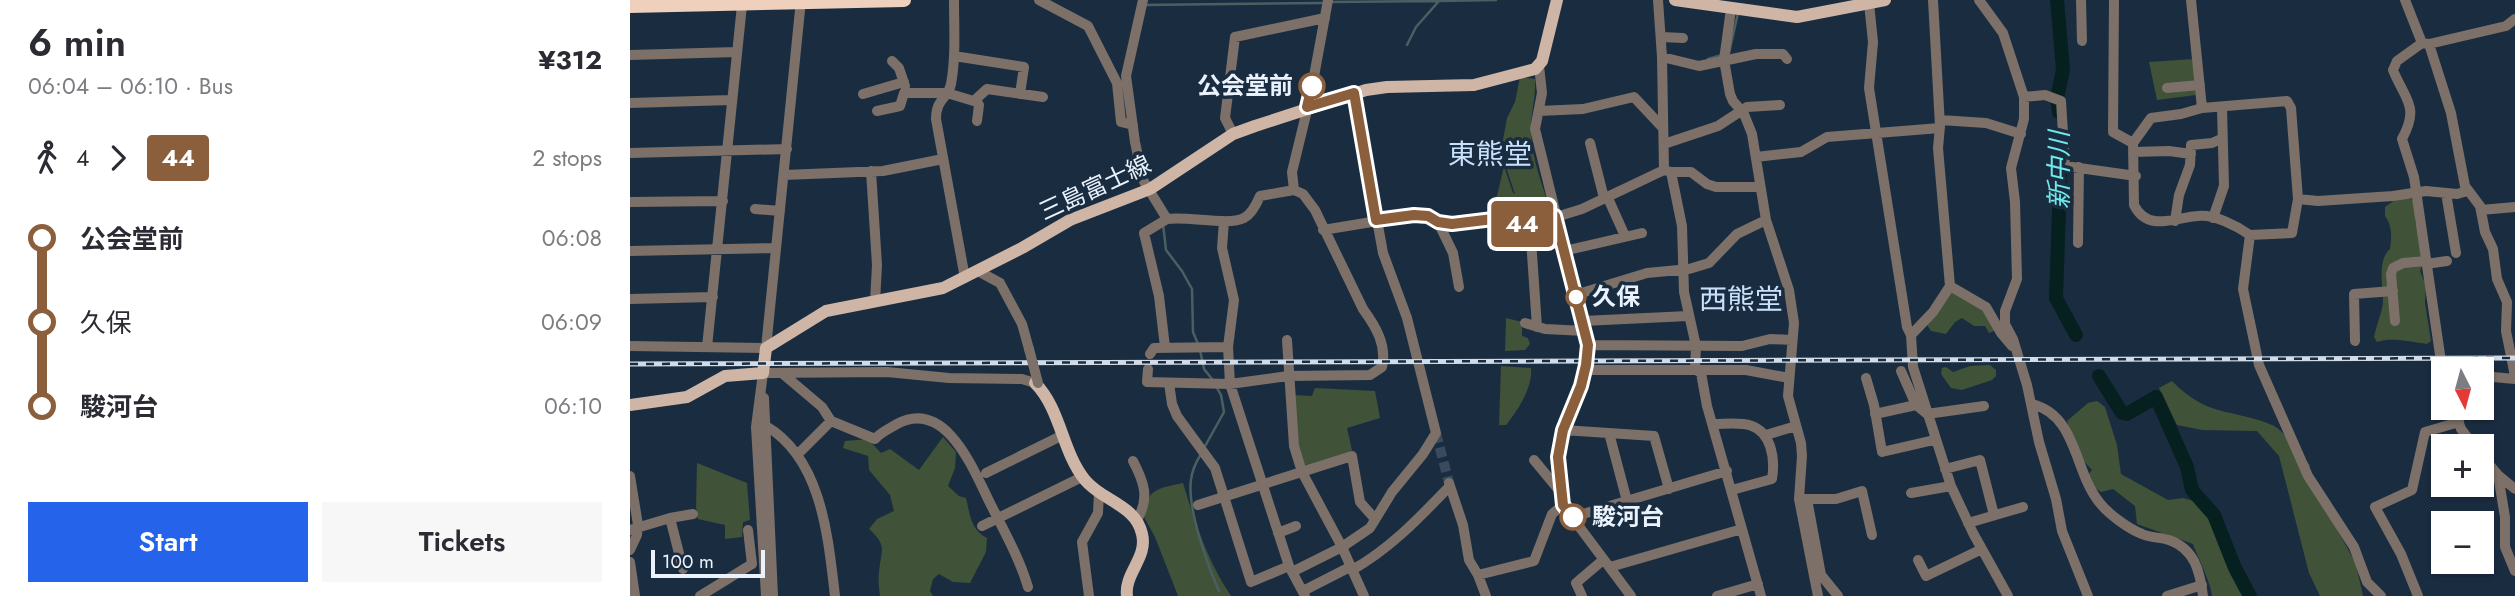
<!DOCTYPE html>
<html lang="en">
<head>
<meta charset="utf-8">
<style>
	:root { --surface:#fff; --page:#f7f7f7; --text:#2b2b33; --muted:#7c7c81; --accent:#2563eb }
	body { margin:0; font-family:Jost,"Noto Sans JP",sans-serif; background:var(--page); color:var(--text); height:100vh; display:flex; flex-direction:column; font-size:26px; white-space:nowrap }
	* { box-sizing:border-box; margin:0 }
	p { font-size:23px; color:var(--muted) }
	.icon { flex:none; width:38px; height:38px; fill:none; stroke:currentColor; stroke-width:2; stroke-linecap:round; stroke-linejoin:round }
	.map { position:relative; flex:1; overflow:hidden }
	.details { display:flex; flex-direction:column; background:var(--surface); width:630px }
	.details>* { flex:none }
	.badge { padding:0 14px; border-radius:5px; font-size:24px; line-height:46px }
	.needle { width:46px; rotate:174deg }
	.fabs { position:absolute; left:1801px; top:357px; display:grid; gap:14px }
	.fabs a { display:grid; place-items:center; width:63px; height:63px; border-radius:0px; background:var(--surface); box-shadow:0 2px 5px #0004; font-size:35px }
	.scale { position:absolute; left:21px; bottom:18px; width:114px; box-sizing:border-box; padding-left:7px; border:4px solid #e9f2fd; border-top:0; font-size:19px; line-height:24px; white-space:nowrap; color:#e9f2fd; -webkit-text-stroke:5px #1a2d40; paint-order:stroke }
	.map>.badge { position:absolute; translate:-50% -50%; box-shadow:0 0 0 4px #fff }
	.legs { display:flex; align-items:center; gap:10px; height:77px; padding:0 28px; font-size:23px }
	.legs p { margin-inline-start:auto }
	.overview { display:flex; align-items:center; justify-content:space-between; height:119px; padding:0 28px }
	h1 { font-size:38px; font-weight:600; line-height:52px }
	.action { display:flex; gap:14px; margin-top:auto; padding:14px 28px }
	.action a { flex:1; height:80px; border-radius:0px; background:var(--accent); color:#fff; font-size:28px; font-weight:600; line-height:80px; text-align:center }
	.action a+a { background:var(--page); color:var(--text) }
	ul { padding:0 28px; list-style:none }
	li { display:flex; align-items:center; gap:24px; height:84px; font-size:26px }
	li i { display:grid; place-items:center; width:10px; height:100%; margin:0 9px; background:currentColor }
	li i::after { content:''; width:18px; height:18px; margin:-9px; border:5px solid; border-radius:50%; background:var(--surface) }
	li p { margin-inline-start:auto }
	li:first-child i { background:linear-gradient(#0000 50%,currentColor 0) }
	li:last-child i { background:linear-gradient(currentColor 50%,#0000 0) }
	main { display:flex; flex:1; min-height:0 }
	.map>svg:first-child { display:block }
	.green { fill:#405237 }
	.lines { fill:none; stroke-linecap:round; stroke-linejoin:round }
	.stream { stroke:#4a5f62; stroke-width:2.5 }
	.river { stroke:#062020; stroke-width:14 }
	.minor-tunnel { stroke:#394b5c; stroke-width:10; stroke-dasharray:10 5; stroke-linecap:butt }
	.minor { stroke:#7c7068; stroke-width:10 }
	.major { stroke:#ceb5a5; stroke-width:12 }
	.highway { stroke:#eed0bd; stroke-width:14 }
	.rail-casing { stroke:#d2dce8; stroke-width:5 }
	.rail { stroke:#1a2d40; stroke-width:2.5; stroke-dasharray:8; stroke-linecap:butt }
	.minor-bridge { stroke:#7c7068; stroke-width:10 }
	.line-1-casing { stroke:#fff; stroke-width:16 }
	.line-1 { stroke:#8b5e3c; stroke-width:10 }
	.stop-1-dot { fill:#fff; stroke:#8b5e3c; stroke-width:3.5 }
	.labels { text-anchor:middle; stroke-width:7; stroke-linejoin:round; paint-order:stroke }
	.stop-label { font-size:24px; font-weight:bold; fill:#e9f2fd; stroke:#1a2d40; text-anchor:start }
	.street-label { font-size:24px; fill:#e9f2fd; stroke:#1a2d40 }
	.water-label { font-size:26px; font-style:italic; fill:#6fe8ea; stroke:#1a2d40 }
	.quarter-label { font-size:28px; fill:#c9e1fa; stroke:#1a2d40 }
</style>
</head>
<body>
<main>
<section class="details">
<div class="overview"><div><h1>6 min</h1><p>06:04 – 06:10 · Bus</p></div><b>¥312</b></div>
<div class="legs"><svg class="icon" aria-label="walk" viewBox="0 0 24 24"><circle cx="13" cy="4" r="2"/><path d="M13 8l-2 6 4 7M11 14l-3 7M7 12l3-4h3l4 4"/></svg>4<svg class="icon" aria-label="forward" viewBox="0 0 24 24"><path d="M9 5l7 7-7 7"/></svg><b class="badge" style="background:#8b5e3c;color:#fff">44</b><p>2 stops</p></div>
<ul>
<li><i style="color:#8b5e3c"></i><b>公会堂前</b><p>06:08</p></li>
<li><i style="color:#8b5e3c"></i><span>久保</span><p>06:09</p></li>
<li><i style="color:#8b5e3c"></i><b>駿河台</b><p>06:10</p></li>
</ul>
<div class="action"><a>Start</a><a>Tickets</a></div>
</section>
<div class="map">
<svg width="1885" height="596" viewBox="0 0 1885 596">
	<rect width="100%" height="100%" fill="#1a2d40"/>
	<path class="green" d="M1563 59 1566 95 1527 100 1519 62Z
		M890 77 905 79C906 98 900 116 901 134 902 161 914 188 921 214L895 220 863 213 874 166 883 193 885 194 875 164 877 153 871 151 877 118 885 102Z
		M1777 197 1783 200 1786 212 1785 223 1787 224 1793 263 1790 271 1796 286 1795 303 1801 341 1797 344C1781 342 1762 337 1747 342L1744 337C1746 326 1753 310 1753 301 1753 286 1747 260 1760 249 1762 237 1762 225 1755 216V207L1765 200Z
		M1321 289C1341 301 1357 308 1364 331L1359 333 1355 326H1344L1332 318 1325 322 1316 334 1301 331 1297 325Z
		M876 318 892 322V336L898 338 900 344 895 350 875 351Z
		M1360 365 1366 370V376L1362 380 1332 390 1321 388 1311 374 1312 368 1316 367 1323 372 1340 366Z
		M871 366 901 368C903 387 888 410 876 425H869Z
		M1542 381C1578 418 1601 408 1642 425 1653 429 1671 455 1680 465L1678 476 1726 564 1733 596H1690L1679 573 1649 456 1627 431 1572 430 1547 425 1529 388Z
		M685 388 745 391 750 418 717 428 722 450 717 454 677 466C662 455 664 413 663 395L682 396Z
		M1467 401 1475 407 1487 445 1491 474 1538 500 1553 498 1573 504 1585 512 1596 532 1624 596H1582C1581 583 1568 558 1563 544L1507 524 1505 506 1483 489 1471 492 1463 487 1458 475 1462 470 1448 455 1437 421 1458 403Z
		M313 437 326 452 325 468 318 486 329 496 336 498C340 515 341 530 357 538L356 552 340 583 323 582 309 574 303 579 300 591 303 596H250C249 588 248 580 249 572 251 550 258 546 239 529L247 519 264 511 260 495 239 470 238 456 213 448 215 441 238 439 251 453 260 449 289 470Z
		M67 463 117 483 120 520 113 522 112 537 95 539V525L68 519 66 507Z
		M553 483C565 523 578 562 601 596H548L525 537 514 517C517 510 517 505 519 498 524 487 542 486 553 483Z"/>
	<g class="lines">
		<path class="stream" d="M699 2 809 1
			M514 5 693 3
			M777 45 786 27 809 1 866 0
			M1099 53 1108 13
			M1078 59 1092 55
			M533 224 536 250 552 271 562 289 563 332 568 344
			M570 350 574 369 582 379
			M574 448 594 412 591 395 587 388
			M571 454C566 462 562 470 561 480 557 508 577 564 589 591"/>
		<path class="river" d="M1427 0 1433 70 1427 98 1429 112
			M1431 153 1426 298 1446 335
			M1469 376 1492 413 1497 414 1526 397 1557 467 1562 490 1584 515 1605 568 1620 596"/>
		<path class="minor-tunnel" d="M806 433 819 483"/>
		<path class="minor" d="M324 0C324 28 326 57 321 84 318 99 306 98 306 119L335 278
			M409 0 458 26 487 83 491 122 503 125
			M513 0 496 76 505 142 513 180 537 219C559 216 598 226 614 218 622 214 627 203 630 196L664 190
			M1028 0 1032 57 1034 170
			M1303 0 1310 126 1308 148 1320 286 1356 307 1371 333 1382 346
			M1349 0 1373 33 1394 97V119L1381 168 1385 202 1387 279 1375 311V324L1383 339 1397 385 1409 442 1426 499 1432 531 1458 596
			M1451 0 1452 41
			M1484 0 1483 132 1503 143
			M1561 0 1572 108
			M1775 0 1792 43 1799 44 1821 113 1835 186 1850 206 1855 232 1863 249 1867 279 1877 302 1876 331 1885 376
			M1239 3 1243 42 1239 88 1277 327 1281 335 1283 367 1321 486 1343 533 1378 596
			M1101 9 1094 60 1100 94 1103 101 1114 114 1122 134 1136 220 1159 290 1164 323 1158 396 1171 443 1172 456 1169 499 1188 596
			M1031 37 1053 38
			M1792 43 1767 61 1763 70C1775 100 1790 106 1772 139L1784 177 1813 375
			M1799 44 1876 26 1885 19
			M0 55 107 52
			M324 56 394 67 390 94
			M1032 57 1069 66 1126 54H1153L1157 59
			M262 61 269 68 275 86
			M909 66 912 93 905 129 958 345 951 386 933 430 930 444 928 457 933 505 1001 596
			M1537 88 1570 85
			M233 94 274 82
			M1394 97 1415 95 1431 101 1435 166 1506 176
			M345 100 357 89 413 97
			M0 103 101 100
			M247 111 270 106 274 93H317L347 102 349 105 347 121
			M909 111 953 109 1004 97 1033 128
			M1310 120 1356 123 1391 134
			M603 134 595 118 605 37 695 18
			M960 143 974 198
			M1034 144 1088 126 1117 107 1150 105
			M1503 152 1539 151 1561 154
			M0 153 157 149
			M1126 157 1171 152 1197 137 1310 128
			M1034 170 1041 172 1052 226 1054 292 1066 346 1065 369 1071 373 1077 406 1131 596
			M241 171 247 265 245 302
			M1041 172H1061L1077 184 1086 187H1129
			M154 175 253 171 313 159
			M1816 193 1826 253
			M977 196 995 236
			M1668 199 1688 201 1763 196 1796 191 1827 194 1837 191
			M0 202 93 201
			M125 209 150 211
			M1851 210 1885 207
			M1583 218 1594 186 1592 108
			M594 221 592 248 604 300 598 347 600 384 659 566 675 596
			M1545 221 1549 195 1560 165 1561 145 1582 143 1591 139
			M808 222 823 253 829 287
			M900 225 907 327
			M693 230 784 215 798 216 808 222 822 224 863 219 900 225 952 209 1034 170
			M1620 235 1662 233 1668 199 1661 108 1657 101 1572 108 1551 114 1521 118 1503 143 1504 205C1518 233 1546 217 1568 216 1584 214 1607 226 1620 235L1613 289 1629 365 1678 476 1724 547 1737 582 1751 596
			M1448 243 1449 167
			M0 251 145 248
			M934 251 1012 233
			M1796 264 1817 261
			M348 271 370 283 392 324 399 349
			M945 295 1017 273 1059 269 1079 263 1107 234 1136 220
			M0 299 83 297
			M953 321 1058 316
			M1765 321 1761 274 1763 268 1773 263 1796 261
			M895 323 915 329 955 331
			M1281 335 1303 312 1320 286
			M657 340 664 446 672 472 712 547 734 596
			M1725 341 1724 294 1763 291
			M958 345 1112 346 1140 339 1162 340
			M0 346 136 348 171 0
			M77 347 112 5
			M535 347 529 296 514 233 537 219
			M520 354 524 348 598 347
			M518 369 517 382 600 384 658 376 740 375 752 367C757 345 746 327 733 309L685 210 673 194 664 190 662 172 680 98 698 0
			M955 370H1116L1159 378
			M1271 371 1286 405
			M133 373 257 372 319 378 392 379 405 383
			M133 373 126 427 136 596
			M153 374 192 407 201 421 245 439C251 432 259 429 267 424 316 398 343 469 360 503 374 531 389 557 398 587
			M1852 376 1885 379
			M1236 378 1244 405 1252 452 1304 440
			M539 383 542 404 547 416 585 468 621 582 659 566
			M134 398 143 596
			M1402 404C1447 415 1444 471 1469 502 1478 514 1499 529 1512 534 1521 538 1530 537 1539 540 1565 549 1570 572 1573 596
			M1824 408 1831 429 1844 446
			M1245 414 1286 405 1297 414 1354 406
			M1083 424C1107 424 1130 418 1140 446 1144 458 1144 467 1142 479L1102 490
			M136 426C192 459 198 537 205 596
			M933 430 1024 436 1039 489
			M979 433 997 501
			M1136 435 1166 426
			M168 454 201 421
			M1852 456 1868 475 1885 489
			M904 460 933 495
			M503 461C514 482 520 498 507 520
			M1315 469 1350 460 1364 515
			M356 473 433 435
			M1868 475 1875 517V547L1885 571
			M0 476 8 525 7 535 0 550
			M819 483 833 525 839 560 848 575 856 596
			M1281 493 1321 486
			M1169 499H1206L1232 491 1242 535
			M1177 499 1191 575 1208 596
			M568 505 722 456 730 502 745 519
			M943 517 1097 471
			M40 518 63 514
			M1338 523 1393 507
			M352 526 452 477
			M0 530 40 518 53 569
			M648 533 666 526
			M1288 560 1296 576 1352 549
			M0 562 5 596
			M980 567 1112 529
			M722 570C760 549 790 517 820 486
			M662 572 712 547 740 528 762 492 793 454 806 433 777 318 753 253 724 93
			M848 575 904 561 922 514 933 505
			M673 591 720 567
			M70 596 122 564 118 530
			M459 596 452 542 468 513 469 493
			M952 596 946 583 973 560
			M1087 596 1128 584
			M1537 596 1572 585
			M1788 596 1771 554 1745 507 1782 490 1795 432 1829 422"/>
		<path class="major" d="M1045 0 1167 17 1255 0
			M405 383C431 409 432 452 455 480 472 501 506 505 512 534 518 558 494 573 497 596
			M0 405 57 397 95 376 133 373 136 348 196 311 313 288 392 248 440 220 520 189 603 134 625 126 736 90 757 87 844 85 905 69 912 61 927 0"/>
		<path class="highway" d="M0 6 274 0"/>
		<g class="rail-casing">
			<path id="rail" d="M0 364 1885 358"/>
		</g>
		<use href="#rail" class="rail"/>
		<path class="minor-bridge" d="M399 349 408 383"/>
	</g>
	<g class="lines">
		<g class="line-1-casing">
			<path id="line-1" d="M682 86 677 107 724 93 746 220 784 215 798 216 808 222 822 224 863 219 900 225 925 216 958 345 956 365 951 386 933 430 928 457 933 505 943 517"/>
		</g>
		<use href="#line-1" class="line-1"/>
	</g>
	<g class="stop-1-dot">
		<circle cx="682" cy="86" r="12"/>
		<circle cx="946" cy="297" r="9"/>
		<circle cx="943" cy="517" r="12"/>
	</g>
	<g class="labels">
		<g class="stop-label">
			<text x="663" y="94" text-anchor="end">公会堂前</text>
			<text x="962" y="305">久保</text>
			<text x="962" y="525">駿河台</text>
		</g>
		<g class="street-label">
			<text transform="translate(465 188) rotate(-25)" y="8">三島富士線</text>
		</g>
		<g class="water-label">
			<text transform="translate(1429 170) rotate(-90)" y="9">新中川</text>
		</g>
		<g class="quarter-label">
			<text x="860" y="164">東熊堂</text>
			<text x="1111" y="309">西熊堂</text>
		</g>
	</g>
</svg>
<div class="fabs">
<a><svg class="needle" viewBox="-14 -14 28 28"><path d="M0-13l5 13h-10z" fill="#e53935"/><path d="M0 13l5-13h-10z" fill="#7c7c81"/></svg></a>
<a>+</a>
<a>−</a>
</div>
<div class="scale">100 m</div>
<b class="badge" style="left:892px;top:224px;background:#8b5e3c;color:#fff">44</b>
</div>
</main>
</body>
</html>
